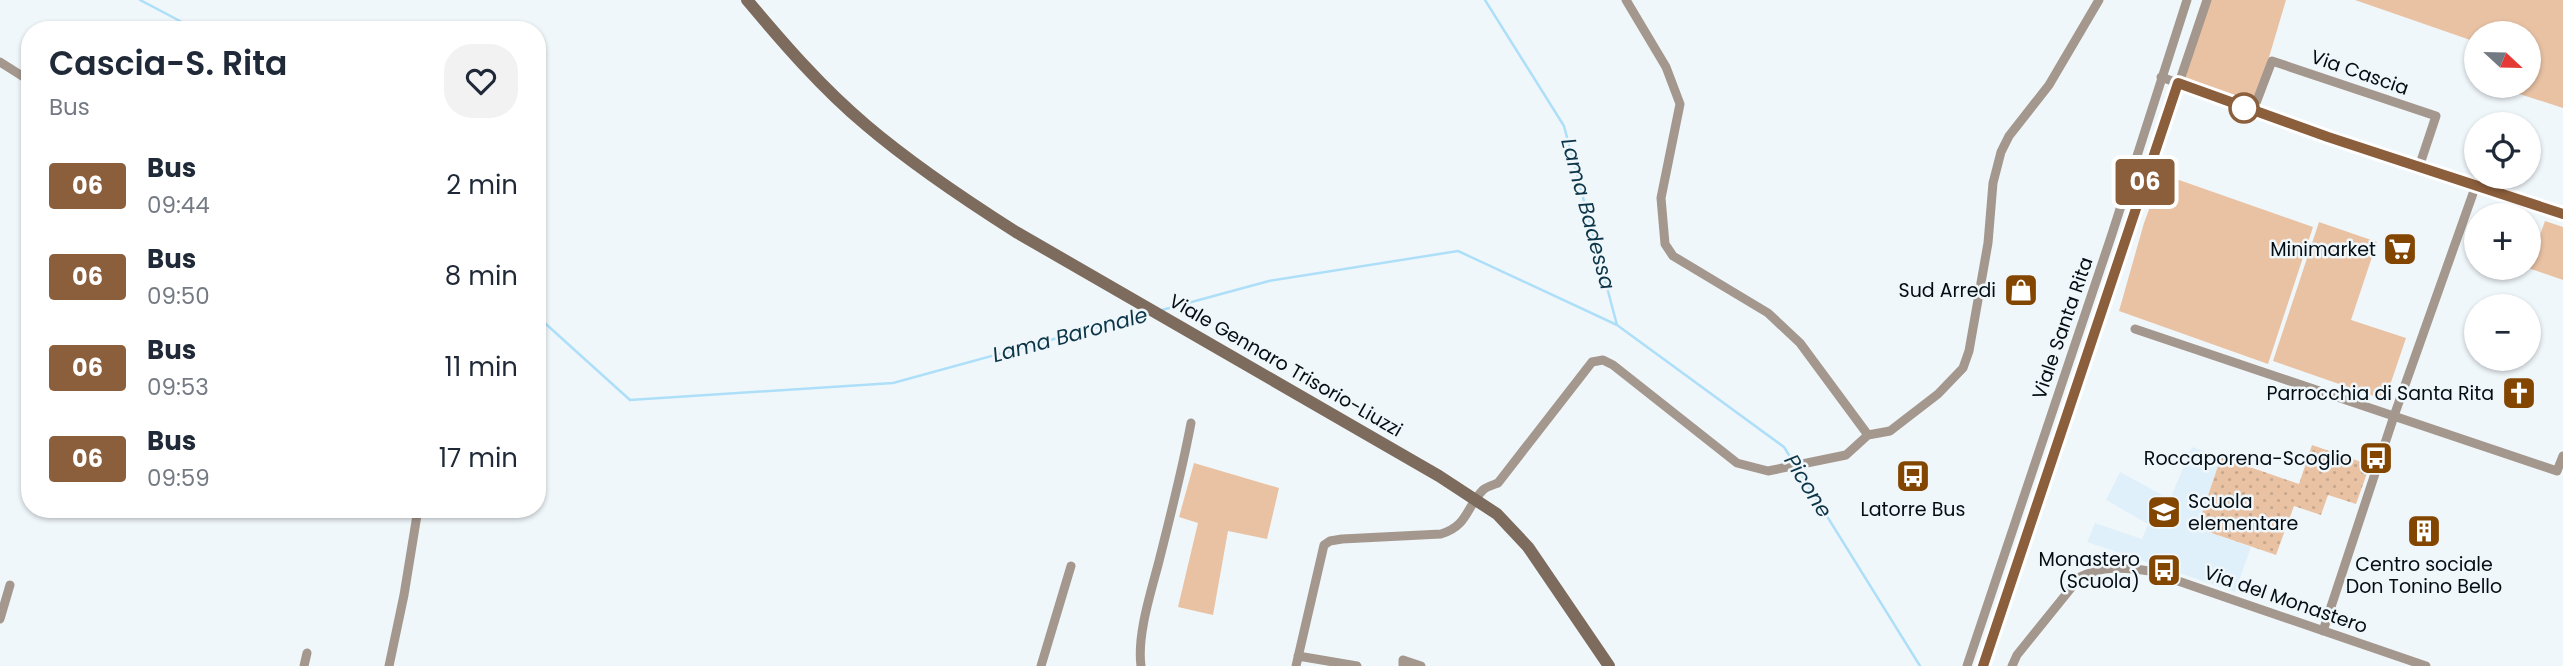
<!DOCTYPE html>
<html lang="it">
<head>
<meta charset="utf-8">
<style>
	:root { --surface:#fff; --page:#f2f2f3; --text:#1f2937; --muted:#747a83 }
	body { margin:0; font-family:Poppins,sans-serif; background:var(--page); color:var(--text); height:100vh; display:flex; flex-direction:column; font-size:26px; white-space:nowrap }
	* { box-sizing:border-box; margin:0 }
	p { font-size:23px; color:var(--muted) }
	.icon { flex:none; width:38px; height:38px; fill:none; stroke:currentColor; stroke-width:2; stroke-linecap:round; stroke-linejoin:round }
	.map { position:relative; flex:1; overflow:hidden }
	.sheet { position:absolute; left:21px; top:21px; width:525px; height:497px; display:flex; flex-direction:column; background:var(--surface); border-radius:28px; box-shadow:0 2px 5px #0004 }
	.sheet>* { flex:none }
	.badge { padding:0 14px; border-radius:5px; font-size:24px; line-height:46px }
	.needle { width:46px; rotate:112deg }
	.fabs { position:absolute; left:2464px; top:21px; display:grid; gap:14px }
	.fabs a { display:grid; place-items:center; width:77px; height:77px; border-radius:50%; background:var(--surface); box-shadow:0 2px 5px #0004; font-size:35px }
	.map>.badge { position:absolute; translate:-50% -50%; box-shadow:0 0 0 4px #fff }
	.round { display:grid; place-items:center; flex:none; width:74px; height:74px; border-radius:28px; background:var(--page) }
	.headline { display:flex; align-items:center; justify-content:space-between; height:119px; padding:0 28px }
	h1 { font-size:33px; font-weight:600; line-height:52px }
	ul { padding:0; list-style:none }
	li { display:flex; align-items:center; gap:21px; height:91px; padding:0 28px }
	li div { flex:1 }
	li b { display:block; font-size:26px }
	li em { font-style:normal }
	li .badge { min-width:77px; font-weight:700; text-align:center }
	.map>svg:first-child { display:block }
	.built { fill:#dff0fa }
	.green { fill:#e9c2a4 }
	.garden { fill:url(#garden-dots) }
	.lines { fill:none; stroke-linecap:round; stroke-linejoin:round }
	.stream { stroke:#aedff9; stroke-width:2.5 }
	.minor { stroke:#a4988e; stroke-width:9 }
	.secondary { stroke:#7d6b5d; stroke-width:12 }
	.line-casing { stroke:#fff; stroke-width:16 }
	.line { stroke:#8b5e3c; stroke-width:10 }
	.stop-dot { fill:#fff; stroke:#8b5e3c; stroke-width:3.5 }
	.labels { text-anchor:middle; stroke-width:5; stroke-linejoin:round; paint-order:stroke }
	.street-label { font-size:19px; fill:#030e14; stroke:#f0f7fb }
	.poi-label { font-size:19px; fill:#030e14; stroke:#f0f7fb; text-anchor:end }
	.water-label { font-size:21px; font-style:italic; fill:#0c3648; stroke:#f0f7fb }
</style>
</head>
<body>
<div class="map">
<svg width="2563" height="666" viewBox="0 0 2563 666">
	<defs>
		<pattern id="garden-dots" width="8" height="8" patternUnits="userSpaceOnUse" patternTransform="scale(1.75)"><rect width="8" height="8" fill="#e9c2a4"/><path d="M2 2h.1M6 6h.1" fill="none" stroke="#c6a68c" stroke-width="1.8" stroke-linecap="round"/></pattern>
	</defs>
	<rect width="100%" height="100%" fill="#f0f7fb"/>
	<path class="built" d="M2192 447 2221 457 2197 528 2251 547 2235 592 2087 542 2095 523 2142 539 2148 524 2106 500 2120 472 2170 499Z"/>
	<path class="green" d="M2207 0H2286L2253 111 2178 83Z
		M2355 0H2563V108L2510 91 2512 86H2529V33H2476V42Z
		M2162 174 2313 227 2268 364 2119 311 2144 223Z
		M2545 221 2563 227V280L2528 268Z
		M2319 222 2377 242 2351 320 2406 338 2385 400 2273 361Z
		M1194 463 1279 488 1267 539 1228 531 1213 615 1178 607 1198 523 1179 517Z"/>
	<path class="garden" d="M2312 445 2370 465 2356 504 2328 495 2321 515 2294 506 2276 555 2197 528 2221 457 2299 484Z"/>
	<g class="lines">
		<path class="stream" d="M140 0 197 30
			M1485 0 1564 126 1617 325
			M1162 310 1269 281 1458 251 1617 325 1784 447 1920 666
			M537 316 630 400 893 383 1149 313"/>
		<path class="minor" d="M1626 0 1666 67 1680 104 1661 198 1665 244 1673 256 1768 313 1800 343 1868 435
			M0 62 30 81
			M2161 77 2308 130 2563 214
			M2253 111 2272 61 2436 116 2419 167
			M2135 329 2557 471 2563 456
			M0 619 10 585
			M2323 631 2394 416 2476 185
			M1298 656 1357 666
			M304 666 307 653
			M389 666 404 595 418 509
			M1041 666 1071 566
			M1141 666C1137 636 1150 595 1158 565 1170 518 1182 471 1191 423
			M1296 666 1324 545 1330 541 1342 539 1441 534C1468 526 1466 507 1483 490 1486 487 1493 485 1498 483L1592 362 1603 360 1613 365 1737 463 1768 471 1846 455 1868 435 1890 431 1938 394 1963 368 1969 351 1988 243 1993 183 2001 152 2009 136 2049 85 2099 0
			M1403 666V660L1421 666
			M1967 666 2112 234 2187 0
			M1982 666 2207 0
			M2012 666 2017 655 2080 577C2102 566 2124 567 2149 571L2426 666"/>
		<path class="secondary" d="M747 0C784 44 822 88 866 125 913 165 964 199 1016 232L1439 476 1497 514 1528 547 1609 666"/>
	</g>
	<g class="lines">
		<g class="line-casing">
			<path id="line" d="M1983 666 2178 83 2328 137 2563 214"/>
		</g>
		<use href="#line" class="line"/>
	</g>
	<defs>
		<g id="supermarket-square" transform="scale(1.75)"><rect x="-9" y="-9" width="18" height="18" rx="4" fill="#834601" stroke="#f0f7fb"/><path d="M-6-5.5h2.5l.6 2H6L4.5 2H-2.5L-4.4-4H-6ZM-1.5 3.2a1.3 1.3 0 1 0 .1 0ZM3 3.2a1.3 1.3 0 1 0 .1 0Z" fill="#fff"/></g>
		<g id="shop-square" transform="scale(1.75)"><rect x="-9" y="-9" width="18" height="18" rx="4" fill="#834601" stroke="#f0f7fb"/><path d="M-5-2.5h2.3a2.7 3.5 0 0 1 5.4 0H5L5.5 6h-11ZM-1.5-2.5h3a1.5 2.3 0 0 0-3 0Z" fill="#fff"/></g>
		<g id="church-square" transform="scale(1.75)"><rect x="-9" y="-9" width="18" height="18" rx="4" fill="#834601" stroke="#f0f7fb"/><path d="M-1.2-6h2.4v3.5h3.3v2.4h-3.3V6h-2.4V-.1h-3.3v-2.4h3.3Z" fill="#fff"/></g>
		<g id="bus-square" transform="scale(1.75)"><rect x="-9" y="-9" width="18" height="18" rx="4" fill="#834601" stroke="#f0f7fb"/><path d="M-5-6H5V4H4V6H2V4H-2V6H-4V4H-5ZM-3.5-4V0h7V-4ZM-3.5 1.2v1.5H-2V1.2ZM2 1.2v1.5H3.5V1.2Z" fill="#fff"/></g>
		<g id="school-square" transform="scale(1.75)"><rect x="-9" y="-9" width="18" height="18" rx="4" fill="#834601" stroke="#f0f7fb"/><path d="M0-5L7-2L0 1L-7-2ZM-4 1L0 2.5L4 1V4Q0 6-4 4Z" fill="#fff"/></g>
		<g id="building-square" transform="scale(1.75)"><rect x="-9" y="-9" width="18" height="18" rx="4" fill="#834601" stroke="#f0f7fb"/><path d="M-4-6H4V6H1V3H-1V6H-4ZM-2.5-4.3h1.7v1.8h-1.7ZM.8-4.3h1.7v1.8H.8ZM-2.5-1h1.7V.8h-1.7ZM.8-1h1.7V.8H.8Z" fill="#fff"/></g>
	</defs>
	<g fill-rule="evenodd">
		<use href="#supermarket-square" x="2400" y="249"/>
		<use href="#shop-square" x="2021" y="290"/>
		<use href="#church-square" x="2519" y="393"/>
		<use href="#bus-square" x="2376" y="458"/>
		<use href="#bus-square" x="1913" y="476"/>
		<use href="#school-square" x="2164" y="512"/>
		<use href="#building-square" x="2424" y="531"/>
		<use href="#bus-square" x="2164" y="570"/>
	</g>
	<circle class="stop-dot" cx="2244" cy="108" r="14"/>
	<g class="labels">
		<g class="street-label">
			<text transform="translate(2360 72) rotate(19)" y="7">Via Cascia</text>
			<text transform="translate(2062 328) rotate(-71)" y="7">Viale Santa Rita</text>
			<text transform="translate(1286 365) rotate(30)" y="7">Viale Gennaro Trisorio-Liuzzi</text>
			<text transform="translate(2286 599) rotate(19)" y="7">Via del Monastero</text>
		</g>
		<g class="poi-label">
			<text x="2376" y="256">Minimarket</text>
			<text x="1996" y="297">Sud Arredi</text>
			<text x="2494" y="400">Parrocchia di Santa Rita</text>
			<text x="2352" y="465">Roccaporena-Scoglio</text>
			<text x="2188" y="508" text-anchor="start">Scuola<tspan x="2188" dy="22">elementare</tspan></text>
			<text x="1913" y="516" text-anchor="middle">Latorre Bus</text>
			<text x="2140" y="566">Monastero<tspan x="2140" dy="22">(Scuola)</tspan></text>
			<text x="2424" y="571" text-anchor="middle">Centro sociale<tspan x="2424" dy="22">Don Tonino Bello</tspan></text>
		</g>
		<g class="water-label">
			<text transform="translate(1588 214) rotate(75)" y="7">Lama Badessa</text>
			<text transform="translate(1070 335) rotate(-15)" y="7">Lama Baronale</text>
			<text transform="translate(1808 486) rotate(58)" y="7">Picone</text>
		</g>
	</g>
</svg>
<div class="fabs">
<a><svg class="needle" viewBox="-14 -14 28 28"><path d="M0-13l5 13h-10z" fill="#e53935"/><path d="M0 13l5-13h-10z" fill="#747a83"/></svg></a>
<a><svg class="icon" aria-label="locate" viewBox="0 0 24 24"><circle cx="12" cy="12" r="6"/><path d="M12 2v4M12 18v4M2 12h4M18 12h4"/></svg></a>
<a>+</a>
<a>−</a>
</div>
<b class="badge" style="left:2145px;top:182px;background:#8b5e3c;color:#fff">06</b>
<section class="sheet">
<div class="headline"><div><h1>Cascia-S. Rita</h1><p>Bus</p></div><a class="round"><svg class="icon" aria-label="heart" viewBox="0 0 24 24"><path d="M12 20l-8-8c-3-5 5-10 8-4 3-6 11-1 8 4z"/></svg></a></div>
<ul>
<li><span class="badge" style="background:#8b5e3c;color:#fff">06</span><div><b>Bus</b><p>09:44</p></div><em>2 min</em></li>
<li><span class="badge" style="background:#8b5e3c;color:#fff">06</span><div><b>Bus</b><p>09:50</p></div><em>8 min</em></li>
<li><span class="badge" style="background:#8b5e3c;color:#fff">06</span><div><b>Bus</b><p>09:53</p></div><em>11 min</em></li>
<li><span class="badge" style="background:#8b5e3c;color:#fff">06</span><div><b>Bus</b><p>09:59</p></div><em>17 min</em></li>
</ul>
</section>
</div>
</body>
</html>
